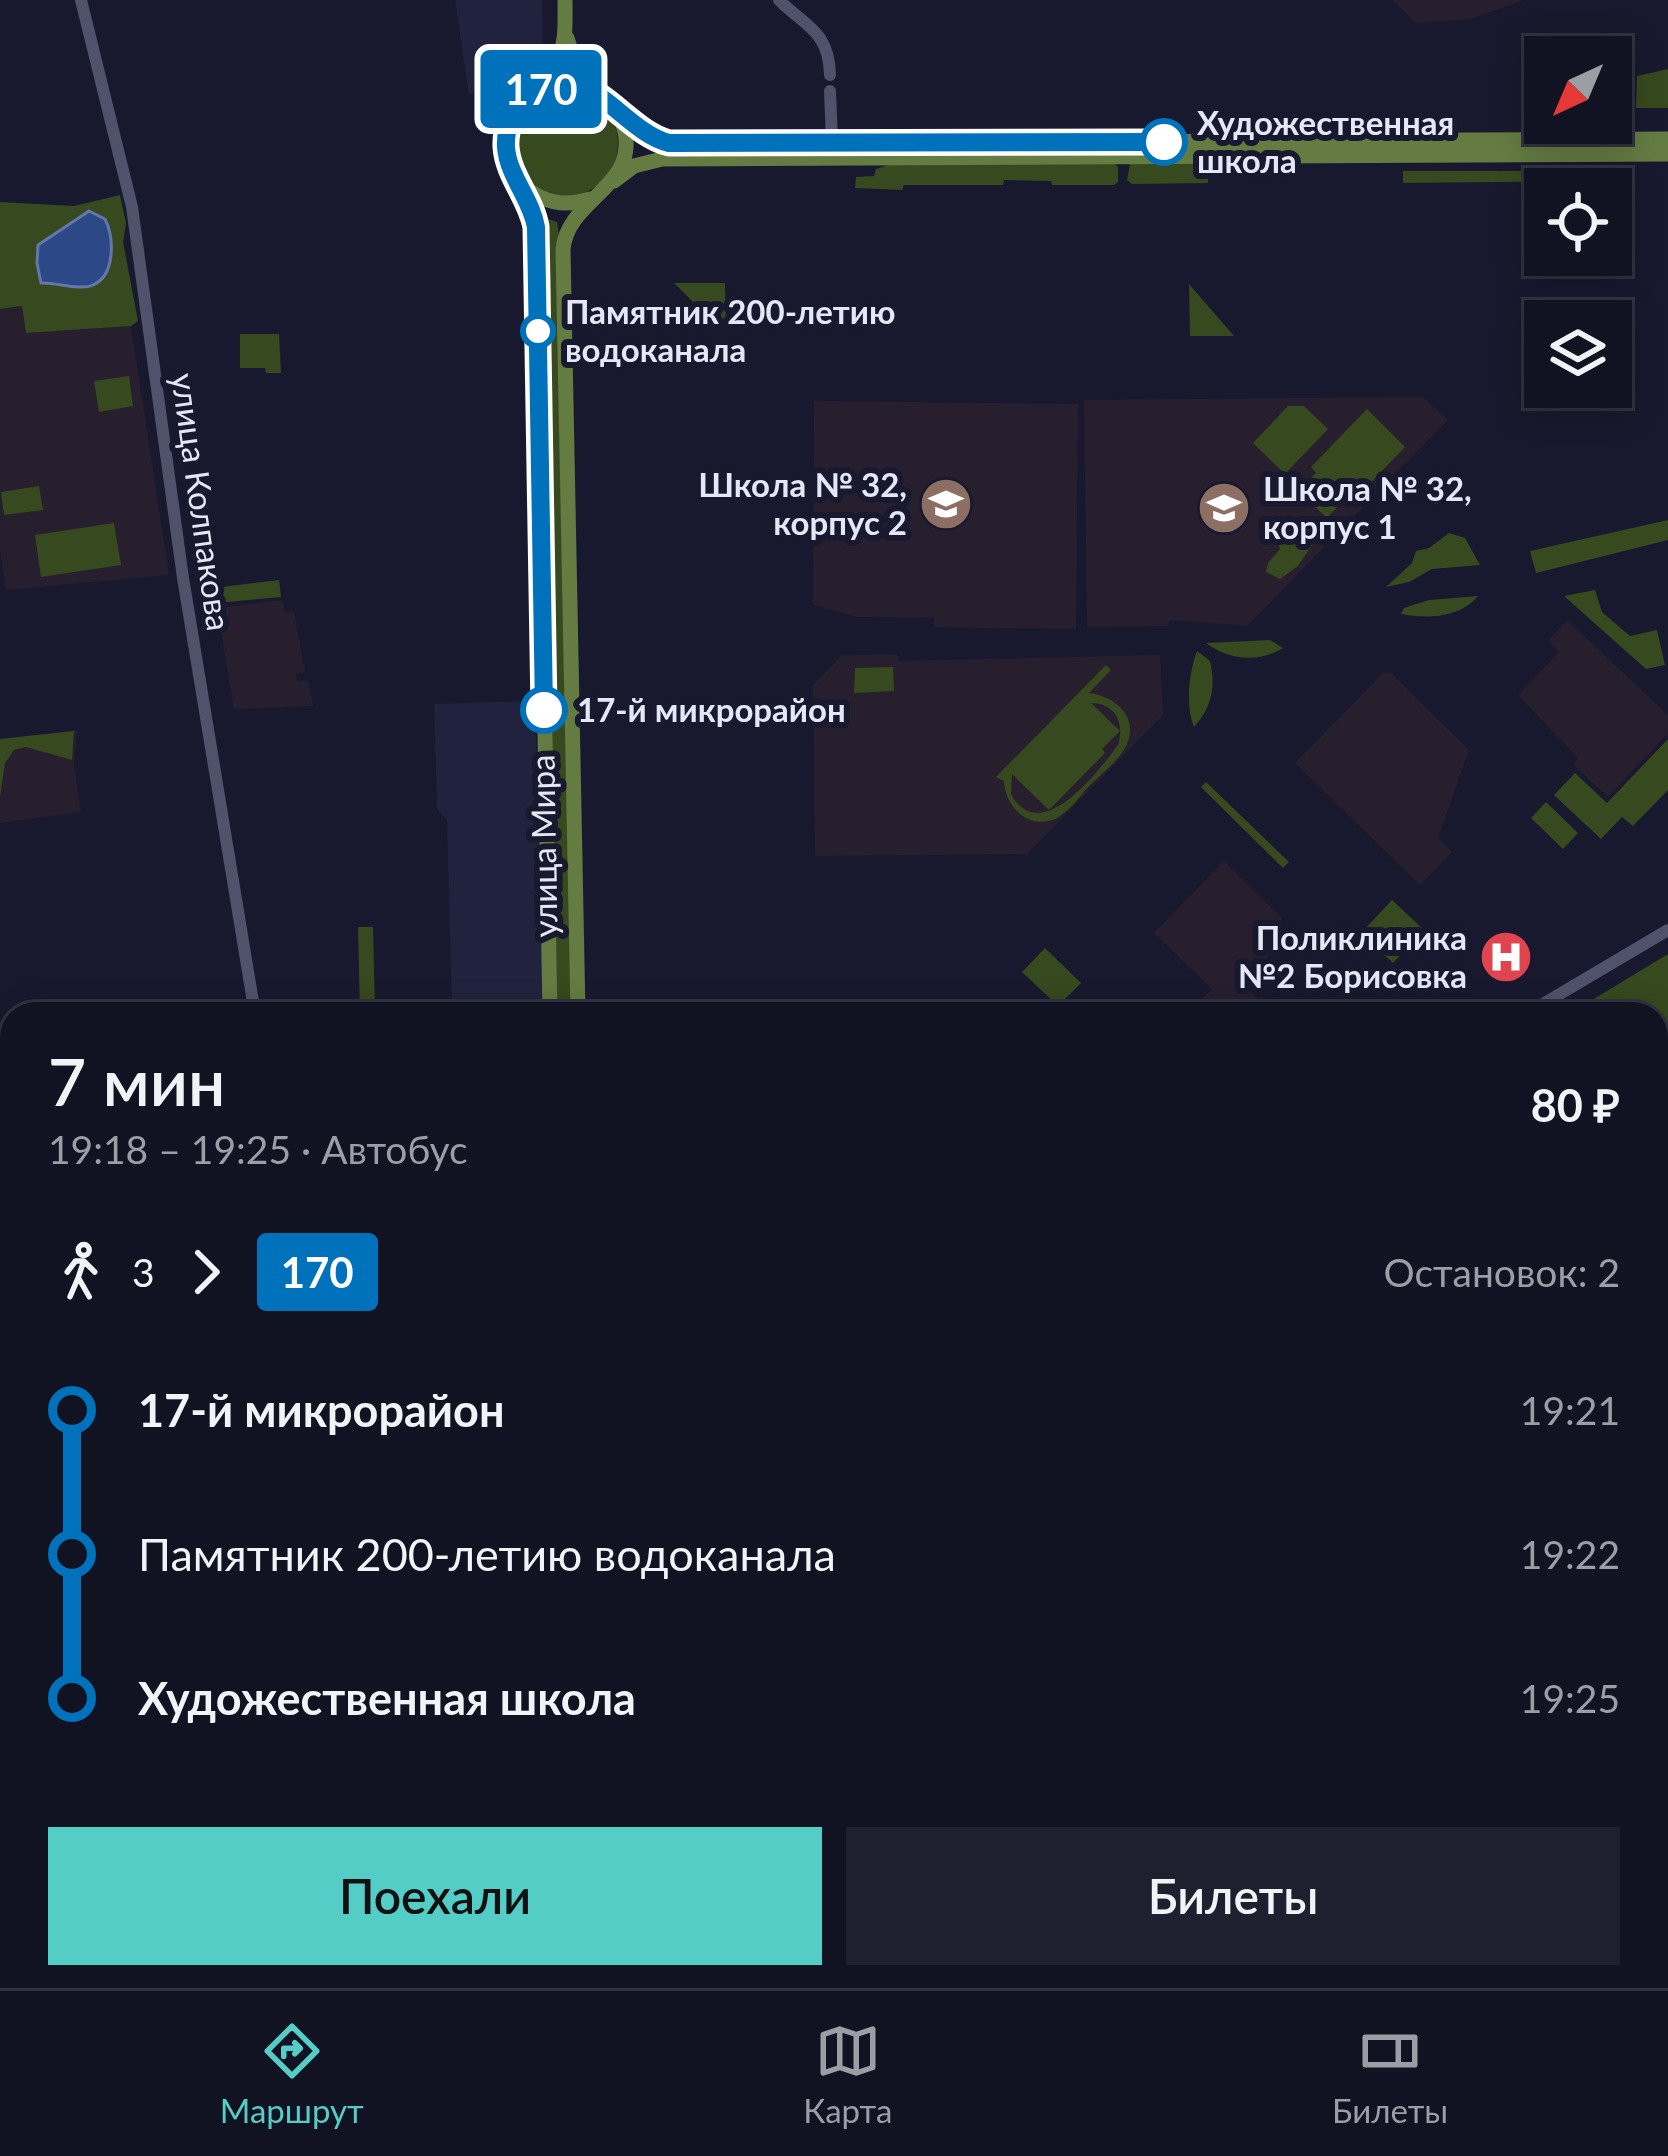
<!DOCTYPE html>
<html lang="ru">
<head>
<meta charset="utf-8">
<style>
	:root { --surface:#121322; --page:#1f202f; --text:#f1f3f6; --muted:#9c9ea5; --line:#313240; --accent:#54cdc7 }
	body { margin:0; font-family:Lato,sans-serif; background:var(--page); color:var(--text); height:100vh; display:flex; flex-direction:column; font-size:45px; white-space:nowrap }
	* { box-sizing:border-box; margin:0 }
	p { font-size:39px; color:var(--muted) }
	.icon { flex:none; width:66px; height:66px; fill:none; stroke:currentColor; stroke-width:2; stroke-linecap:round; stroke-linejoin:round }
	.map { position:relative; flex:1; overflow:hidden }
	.details { position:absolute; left:0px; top:1002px; width:1668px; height:987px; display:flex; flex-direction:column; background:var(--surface); border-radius:36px 36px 0 0; box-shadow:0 6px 30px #0003,0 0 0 3px var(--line) }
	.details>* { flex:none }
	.badge { padding:0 24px; border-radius:9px; font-size:42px; line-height:78px }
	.needle { width:78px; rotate:224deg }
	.controls { position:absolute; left:1524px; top:36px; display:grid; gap:24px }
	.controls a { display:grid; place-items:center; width:108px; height:108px; border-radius:0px; background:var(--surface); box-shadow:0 6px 30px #0003,0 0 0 3px var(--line); font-size:60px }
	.map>.badge { position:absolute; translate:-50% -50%; box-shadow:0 0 0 6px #fff }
	.legs { display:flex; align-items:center; gap:18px; height:132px; padding:0 48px; font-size:39px }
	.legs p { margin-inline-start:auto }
	.overview { display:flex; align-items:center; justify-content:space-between; height:204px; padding:0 48px }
	h1 { font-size:66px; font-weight:600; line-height:90px }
	.action { display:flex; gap:24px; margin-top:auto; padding:24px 48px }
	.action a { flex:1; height:138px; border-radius:0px; background:var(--accent); color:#111; font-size:48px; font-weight:600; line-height:138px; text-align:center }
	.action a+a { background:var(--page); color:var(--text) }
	ul { padding:0 48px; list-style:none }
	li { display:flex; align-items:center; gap:42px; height:144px; font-size:45px }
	li i { display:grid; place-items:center; width:18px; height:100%; margin:0 15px; background:currentColor }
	li i::after { content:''; width:30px; height:30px; margin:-15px; border:9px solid; border-radius:50%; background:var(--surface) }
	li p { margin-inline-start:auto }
	li:first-child i { background:linear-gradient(#0000 50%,currentColor 0) }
	li:last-child i { background:linear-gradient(currentColor 50%,#0000 0) }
	.menu { display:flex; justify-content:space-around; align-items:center; height:168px; border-top:3px solid var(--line); background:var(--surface); font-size:33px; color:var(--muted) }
	.menu a { display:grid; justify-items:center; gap:6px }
	.menu .current { color:var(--accent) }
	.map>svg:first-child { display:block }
	.built { fill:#21223d }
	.industrial { fill:#2d1d27 }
	.education { fill:#271f2e }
	.green { fill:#37491e; fill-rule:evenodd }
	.water { fill:#2c4887; stroke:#6378a8; stroke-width:3 }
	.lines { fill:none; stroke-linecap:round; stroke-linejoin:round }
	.stream { stroke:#6378a8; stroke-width:3 }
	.minor { stroke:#4f526a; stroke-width:12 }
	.major { stroke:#647b42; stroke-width:15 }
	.rail-casing { stroke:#757789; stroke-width:8 }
	.rail { stroke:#18192e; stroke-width:3; stroke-dasharray:9; stroke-linecap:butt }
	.line-1-casing { stroke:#fff; stroke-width:27 }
	.line-1 { stroke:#0072bc; stroke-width:18 }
	.stop-1-dot { fill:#fff; stroke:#0072bc; stroke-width:6 }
	.labels { text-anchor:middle; stroke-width:12; stroke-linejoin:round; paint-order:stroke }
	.stop-label { font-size:33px; font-weight:bold; fill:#e4e7f5; stroke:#18192e; text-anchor:start }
	.poi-label { font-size:33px; font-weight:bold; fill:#e4e7f5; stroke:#18192e; text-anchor:end }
	.street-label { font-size:33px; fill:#e4e7f5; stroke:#18192e }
</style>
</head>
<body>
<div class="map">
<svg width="1668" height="1988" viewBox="0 0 1668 1988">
	<rect width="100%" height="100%" fill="#18192e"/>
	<path class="built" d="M455 0H542L543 47 535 65 510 88 479 89 469 95Z
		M527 701 536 738 544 1014H452L447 820 437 809 434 704Z"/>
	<path class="industrial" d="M0 1351H12V1632L0 1631Z
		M1656 1731H1668V1988L1548 1986 1536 1977H1656Z"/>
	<path class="education" d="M1392 0H1524L1470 19 1416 23Z
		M22 306 26 333 131 326 169 575 6 590 0 550V309Z
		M1423 397 1448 420 1247 626 1169 620 1168 626 1087 627 1084 400Z
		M814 401 1078 404 1076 629 934 627V618L857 617 813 605Z
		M282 600 285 612 294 611 305 672 296 674 297 681H308L313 706 234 709 217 608Z
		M1567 620 1668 715V733L1608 797 1574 765 1578 758 1518 695 1559 652 1548 641Z
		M898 654 899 661 1160 655 1163 715 1027 854 815 856 813 685 842 655Z
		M1384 672 1391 673 1469 750 1438 838 1452 852 1420 885 1295 763Z
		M77 730 74 764 81 812 0 823V739Z
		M1224 861 1282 918 1275 949 1242 983 1273 1014H1188L1212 989 1154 933Z"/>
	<path class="green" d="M1668 69V108H1636L1637 76Z
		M514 144a52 52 0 1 1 104 0a52 52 0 1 1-104 0Z
		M898 162 1114 163 1118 167V182L1114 185H1052L1051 181 1004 180 1003 185H904L902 190 855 188 856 177 874 176 876 169Z
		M1208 163V183L1132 184 1127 180 1130 164Z
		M1403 171H1611L1618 181 1403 183Z
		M120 195 126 223 123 242 138 321 131 326 26 333 22 306 0 309V202L74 206Z
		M548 219 557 222 560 242 572 1014H557L543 227Z
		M674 283H725L726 329 701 315 699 308Z
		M1189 284 1234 336H1190Z
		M240 334H279L281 373H266L265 368H240Z
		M129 376 133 406 99 412 94 381Z
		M1288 406H1304L1328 429 1285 474 1253 443Z
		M1367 409 1405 447 1350 504 1344 500 1327 518 1298 491 1316 473 1311 467Z
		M39 486 43 510 4 515 1 492Z
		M1290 520 1319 535 1298 566 1280 579 1266 572 1268 563 1280 549 1275 532Z
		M1668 520V540L1536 573 1530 551Z
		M114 523 121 565 41 577 35 535Z
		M1449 533 1465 538 1480 565 1432 569 1409 582 1386 587 1412 563 1416 551 1429 548Z
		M279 580 281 597 217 603 214 588Z
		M1595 590 1602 612 1630 636 1657 630 1665 665 1646 669 1564 596Z
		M1478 596C1460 618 1427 619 1401 614L1404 608 1429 600Z
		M1270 640 1283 648C1259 663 1228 660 1206 643Z
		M1197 651 1210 661C1216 687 1212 707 1194 727 1185 705 1189 673 1197 651Z
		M1106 665 1111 670 1089 693C1114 696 1139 716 1127 744 1120 760 1101 774 1089 786 1079 797 1068 813 1055 819 1027 830 1005 806 1004 781L996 777ZM1091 703C1115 703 1125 723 1118 745 1098 772 1040 848 1011 794L1012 774 1049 810 1105 753 1102 749 1120 731Z
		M893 667 894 691 854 693 855 668Z
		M74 731 72 760 26 747 14 750 5 763 0 797V739Z
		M1668 739V790L1633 826 1622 817 1601 839 1554 795 1575 773 1607 803Z
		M1206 782 1289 862 1283 868 1201 787Z
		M1546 802 1578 833 1563 849 1531 818Z
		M1392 900 1424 930 1393 963 1361 933Z
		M358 927H373L375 1014H360Z
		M1045 948 1081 983 1058 1006 1022 972Z
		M1668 954V1731H1656V1014H1569Z
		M0 1719H12V1977H1280L1259 1988H0Z"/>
	<path class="water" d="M89 211 105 219C114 237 116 275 93 285 80 291 56 282 41 283L37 263 38 245Z
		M1280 1977H1361L1365 1988H1259Z"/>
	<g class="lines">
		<path class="stream" d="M1656 1326 1668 1316"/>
		<path class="minor" d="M81 0 132 207 183 578 255 1014
			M779 0C806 27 829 31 830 75
			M830 91 832 142
			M1526 1014 1668 930
			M0 1330 12 1329"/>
		<path class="major" d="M567 38C577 77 617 96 625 132 636 188 568 199 563 249L578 1014
			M537 91 569 84 594 91
			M611 104 653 138 678 144 1668 139
			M614 181 634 166 662 159 1668 154
			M523 186C544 203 564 207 590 199
			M550 1014 536 227C531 196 504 172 506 140 508 105 541 92 556 64 567 44 565 22 565 0
			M0 1656 12 1657
			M0 1670 12 1671
			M1471 1977 1485 1988
			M1501 1977 1516 1988"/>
		<g class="rail-casing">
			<path id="rail" d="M0 1712 12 1713
				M1480 1977 1536 1988"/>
		</g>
		<use href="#rail" class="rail"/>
	</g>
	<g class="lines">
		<g class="line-1-casing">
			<path id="line-1" d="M544 710 536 227C531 198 508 176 506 147 505 128 513 109 528 97 586 51 620 131 669 143L1164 142"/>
		</g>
		<use href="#line-1" class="line-1"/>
	</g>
	<defs>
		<g id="school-disc" transform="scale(2.7)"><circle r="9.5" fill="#8d6e63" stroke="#18192e"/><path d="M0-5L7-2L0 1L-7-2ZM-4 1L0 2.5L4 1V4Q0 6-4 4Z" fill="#fff"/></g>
		<g id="hospital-disc" transform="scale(2.7)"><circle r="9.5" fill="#e0444e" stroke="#18192e"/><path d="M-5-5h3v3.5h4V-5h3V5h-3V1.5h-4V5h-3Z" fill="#fff"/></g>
	</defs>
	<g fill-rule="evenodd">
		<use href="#school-disc" x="946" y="504"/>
		<use href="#school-disc" x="1224" y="508"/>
		<use href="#hospital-disc" x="1506" y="957"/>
	</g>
	<g class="stop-1-dot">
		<circle cx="1164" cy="142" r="21"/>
		<circle cx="538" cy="331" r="15"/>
		<circle cx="544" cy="710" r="21"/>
	</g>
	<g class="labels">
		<g class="stop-label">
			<text x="1197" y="135">Художественная<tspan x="1197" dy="38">школа</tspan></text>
			<text x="565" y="324">Памятник 200-летию<tspan x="565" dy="38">водоканала</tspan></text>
			<text x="577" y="722">17-й микрорайон</text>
		</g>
		<g class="poi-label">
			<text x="907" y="497">Школа № 32,<tspan x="907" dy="38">корпус 2</tspan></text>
			<text x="1263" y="501" text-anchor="start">Школа № 32,<tspan x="1263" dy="38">корпус 1</tspan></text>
			<text x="1467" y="950">Поликлиника<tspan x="1467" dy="38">№2 Борисовка</tspan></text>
		</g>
		<g class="street-label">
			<text transform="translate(201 502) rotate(82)" y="12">улица Колпакова</text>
			<text transform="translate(544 846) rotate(-91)" y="12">улица Мира</text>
		</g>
	</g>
</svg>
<div class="controls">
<a><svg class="needle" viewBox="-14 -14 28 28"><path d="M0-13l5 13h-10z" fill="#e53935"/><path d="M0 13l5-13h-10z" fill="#9c9ea5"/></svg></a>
<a><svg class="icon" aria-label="locate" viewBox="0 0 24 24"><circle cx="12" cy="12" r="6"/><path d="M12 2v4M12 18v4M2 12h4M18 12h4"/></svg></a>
<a><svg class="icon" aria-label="layers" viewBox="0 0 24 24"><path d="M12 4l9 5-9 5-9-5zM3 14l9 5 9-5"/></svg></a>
</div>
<b class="badge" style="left:541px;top:89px;background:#0072bc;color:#fff">170</b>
<section class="details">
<div class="overview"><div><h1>7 мин</h1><p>19:18 – 19:25 · Автобус</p></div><b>80 ₽</b></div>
<div class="legs"><svg class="icon" aria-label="walk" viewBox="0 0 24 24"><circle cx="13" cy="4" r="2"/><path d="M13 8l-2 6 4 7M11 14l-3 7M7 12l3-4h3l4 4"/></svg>3<svg class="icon" aria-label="forward" viewBox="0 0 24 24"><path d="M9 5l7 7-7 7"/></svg><b class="badge" style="background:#0072bc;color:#fff">170</b><p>Остановок: 2</p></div>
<ul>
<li><i style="color:#0072bc"></i><b>17-й микрорайон</b><p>19:21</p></li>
<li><i style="color:#0072bc"></i><span>Памятник 200-летию водоканала</span><p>19:22</p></li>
<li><i style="color:#0072bc"></i><b>Художественная школа</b><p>19:25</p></li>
</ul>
<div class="action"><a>Поехали</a><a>Билеты</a></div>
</section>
</div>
<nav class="menu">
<a class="current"><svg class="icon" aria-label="directions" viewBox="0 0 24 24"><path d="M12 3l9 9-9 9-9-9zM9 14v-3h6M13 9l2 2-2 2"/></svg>Маршрут</a>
<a><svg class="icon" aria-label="map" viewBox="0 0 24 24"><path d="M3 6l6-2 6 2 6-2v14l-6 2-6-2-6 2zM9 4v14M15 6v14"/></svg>Карта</a>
<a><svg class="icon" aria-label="tickets" viewBox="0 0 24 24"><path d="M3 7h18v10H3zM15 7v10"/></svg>Билеты</a>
</nav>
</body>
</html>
